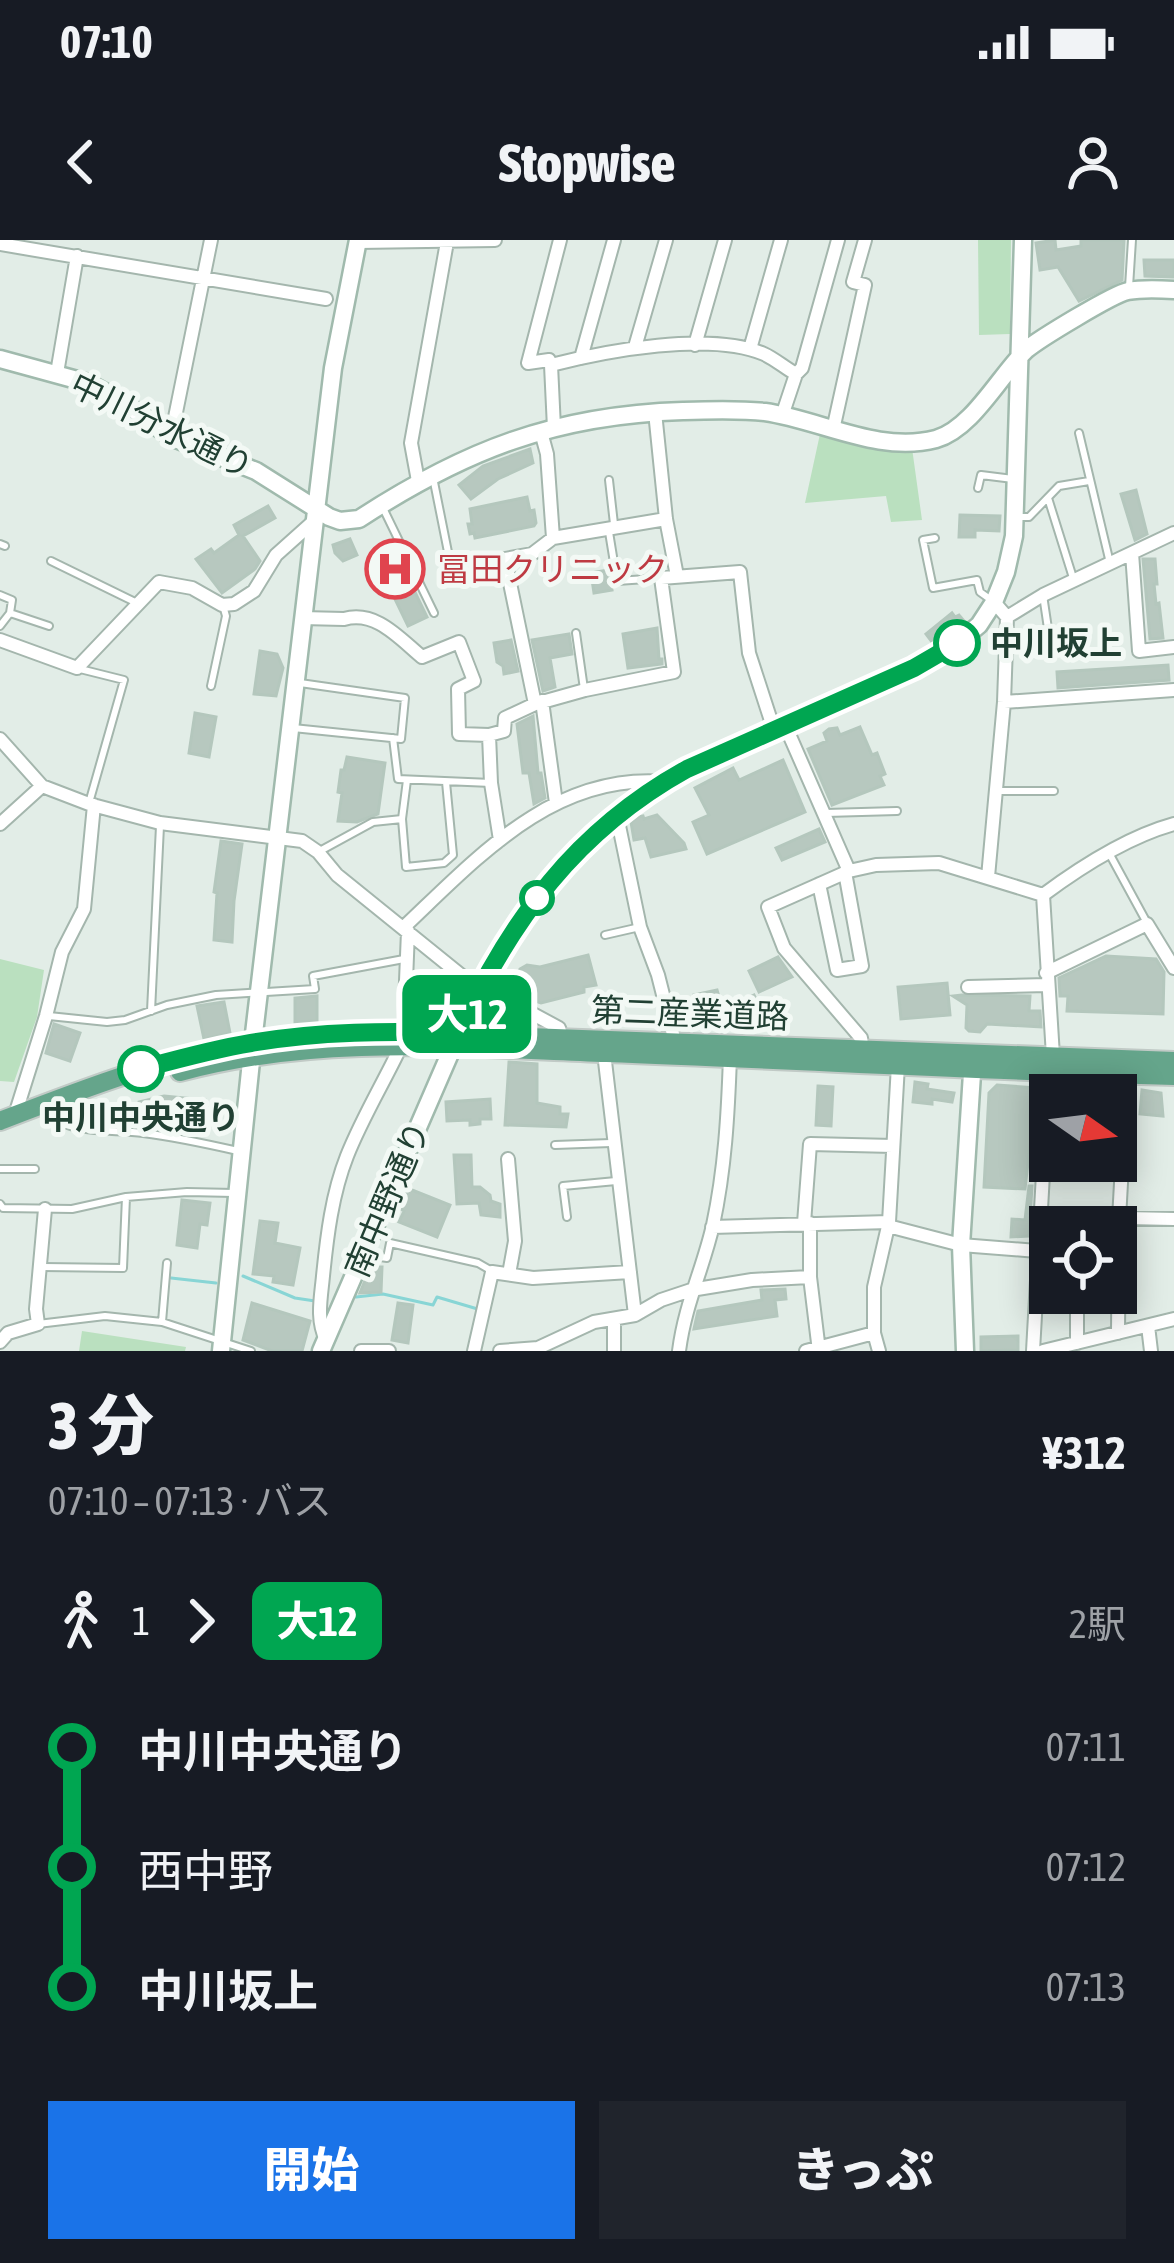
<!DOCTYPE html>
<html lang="ja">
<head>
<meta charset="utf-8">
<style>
	:root { --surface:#171b24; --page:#20242c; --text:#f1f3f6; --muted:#9ea1a6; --accent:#1a73e8 }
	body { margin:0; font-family:"Asap Condensed","Noto Sans JP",sans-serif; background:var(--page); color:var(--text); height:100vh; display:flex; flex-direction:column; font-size:45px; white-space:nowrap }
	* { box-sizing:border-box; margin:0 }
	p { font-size:39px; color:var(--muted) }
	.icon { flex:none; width:66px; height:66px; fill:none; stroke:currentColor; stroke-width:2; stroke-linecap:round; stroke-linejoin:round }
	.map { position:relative; height:1111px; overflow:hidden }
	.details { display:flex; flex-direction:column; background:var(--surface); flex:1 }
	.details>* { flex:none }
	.badge { padding:0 24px; border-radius:18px; font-size:42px; line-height:78px }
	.needle { width:78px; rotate:104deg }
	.buttons { position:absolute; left:1029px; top:834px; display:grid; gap:24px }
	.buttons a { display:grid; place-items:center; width:108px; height:108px; border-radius:0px; background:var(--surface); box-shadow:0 6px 30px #0003; font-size:60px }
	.map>.badge { position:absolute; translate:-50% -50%; box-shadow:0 0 0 6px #fff }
	.legs { display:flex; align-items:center; gap:18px; height:132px; padding:0 48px; font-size:39px }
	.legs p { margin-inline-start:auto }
	.summary { display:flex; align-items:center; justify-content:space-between; height:204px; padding:0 48px }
	h1 { font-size:66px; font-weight:800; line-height:90px }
	.action { display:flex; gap:24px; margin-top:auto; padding:24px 48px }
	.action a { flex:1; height:138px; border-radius:0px; background:var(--accent); color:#fff; font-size:48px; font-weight:800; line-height:138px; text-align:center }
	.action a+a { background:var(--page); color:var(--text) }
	ul { padding:0 48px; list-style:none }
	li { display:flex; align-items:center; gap:42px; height:120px; font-size:45px }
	li i { display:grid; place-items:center; width:18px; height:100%; margin:0 15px; background:currentColor }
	li i::after { content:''; width:30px; height:30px; margin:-15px; border:9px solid; border-radius:50%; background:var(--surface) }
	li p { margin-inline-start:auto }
	li:first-child i { background:linear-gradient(#0000 50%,currentColor 0) }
	li:last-child i { background:linear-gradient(currentColor 50%,#0000 0) }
	.status { display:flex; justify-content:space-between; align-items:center; height:84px; padding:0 60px; background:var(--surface); direction:ltr }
	.status svg { height:33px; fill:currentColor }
	header { display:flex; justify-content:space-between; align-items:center; height:156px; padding:0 48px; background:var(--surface); font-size:54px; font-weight:800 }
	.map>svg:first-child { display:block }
	.green { fill:#bae0bf }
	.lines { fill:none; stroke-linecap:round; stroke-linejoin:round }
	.stream { stroke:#88d5d5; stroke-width:3 }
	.building { fill:#b7c8bf; stroke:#b4c7bd; stroke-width:3 }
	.lane-casing { stroke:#a4b6ad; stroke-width:10 }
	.street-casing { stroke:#a4b6ad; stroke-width:16 }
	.secondary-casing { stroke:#a0baad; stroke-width:21 }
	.primary-casing { stroke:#c1cac6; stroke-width:22 }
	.lane { stroke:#fff; stroke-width:6 }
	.street { stroke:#fff; stroke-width:12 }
	.secondary { stroke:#fff; stroke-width:16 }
	.primary { stroke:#65a58b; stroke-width:18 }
	.line-1-casing { stroke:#fff; stroke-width:27 }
	.line-1 { stroke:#00a651; stroke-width:18 }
	.stop-1-dot { fill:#fff; stroke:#00a651; stroke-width:6 }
	.labels { text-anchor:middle; stroke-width:10; stroke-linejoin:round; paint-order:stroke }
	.street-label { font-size:33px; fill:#214033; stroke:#f3f9f5 }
	.health-label { font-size:33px; fill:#be3a42; stroke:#f3f9f5; text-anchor:start }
	.stop-label { font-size:33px; font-weight:bold; fill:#214033; stroke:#f3f9f5; text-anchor:start }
</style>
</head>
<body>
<div class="status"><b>07:10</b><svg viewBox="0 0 49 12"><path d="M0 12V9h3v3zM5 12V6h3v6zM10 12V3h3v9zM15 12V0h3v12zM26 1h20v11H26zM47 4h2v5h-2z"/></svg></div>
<header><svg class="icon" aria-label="back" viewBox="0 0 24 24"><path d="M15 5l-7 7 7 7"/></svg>Stopwise<svg class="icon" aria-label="person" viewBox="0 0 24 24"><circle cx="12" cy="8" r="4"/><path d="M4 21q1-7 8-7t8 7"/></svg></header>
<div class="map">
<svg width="1174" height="1111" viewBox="0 0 1174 1111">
	<rect width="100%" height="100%" fill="#e2ede7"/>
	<path class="green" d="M978 0H1011L1010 94 979 95Z
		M820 194 856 204 912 208 922 280 891 282 886 256 805 263Z
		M0 719 44 730 37 777 14 842 0 841Z
		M82 1091 186 1107 185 1111H79Z"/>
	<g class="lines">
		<path class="stream" d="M243 1036 295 1058 315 1061
			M171 1038 216 1043
			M356 1057 383 1054 433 1065 437 1057 481 1070"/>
	</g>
	<path class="building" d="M1055 0 1056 10 1081 6V0H1124L1122 40 1079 61 1058 27 1040 30 1036 3Z
		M1144 20H1174V37L1145 36Z
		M530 209 533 223 498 239 471 259 459 245 483 226Z
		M1136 250 1147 294 1135 300 1121 254Z
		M527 257 530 271 534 270 536 283 534 286 475 298 474 293 470 294 468 284H472L470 269Z
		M268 266 275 278 243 296 260 321 255 329 222 353 196 319 211 309 214 313 239 295 234 285Z
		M960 275 1000 276 999 291 975 290V297H959Z
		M350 299 357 315 343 321 335 313 333 305Z
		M398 317 427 377 408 386 379 326Z
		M1143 319H1155L1157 344H1154L1156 364 1159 363 1163 398 1150 399Z
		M608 330 612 350 594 353 591 333Z
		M952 373 955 377 959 375 964 381 932 402 926 394Z
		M657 388 659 419H662V424L628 428 623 394Z
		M569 394 572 414 550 418 555 447 543 451 532 400Z
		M511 400 518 431 504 434 503 426 497 422 494 403Z
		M260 411 277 414 283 428 276 456 254 454Z
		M1168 425 1169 440 1058 448 1057 432Z
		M195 473 216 477 209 517 189 513Z
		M533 476 538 533H541L545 558 534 564 529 533H523L517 484Z
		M860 487 872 515 877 513 885 534 880 536 884 545 832 565 808 509 827 501 824 493 829 489 837 488 840 495Z
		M347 517 385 523 378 574 357 582 338 581 342 553 338 552 341 530H344Z
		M783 520 805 572 707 614 693 582 709 575 695 548 733 528 739 540Z
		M657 575 684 603 686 609 651 617 645 598 634 600 631 582 638 577 643 576 644 579Z
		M819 589 825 602 782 620 776 608Z
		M221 601 242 604 234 661 232 702 214 700 217 653 214 652Z
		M588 715 596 745 584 747V752L541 763 523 757 522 738 517 737 520 729 527 725 540 727Z
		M1106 716 1156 719 1164 732 1163 774 1067 771 1068 756H1060L1059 738Z
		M778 717 792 737 759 752 749 731Z
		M947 743 950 775 901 779 898 747Z
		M717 750 723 771 754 755 765 777 737 791 730 782 717 785 713 769 698 773 694 755Z
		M962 755 1030 756 1029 771H1040L1041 787 987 784 980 792 969 791 966 788 967 765 953 756Z
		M317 756V781L295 782V758Z
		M224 762 230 793 204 799 197 766Z
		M54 784 80 793 70 821 46 813Z
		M509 822 537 824V863L560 867V874H568L566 887 505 885Z
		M915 842 928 844 927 849 954 853 952 862 932 859V864L913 862Z
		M997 845 1050 849V905H1030L1025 949 984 947 989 853Z
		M818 846 833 847 831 886 816 885Z
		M1142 850 1161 853 1163 876 1140 874Z
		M164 856 205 860 200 894 135 885 139 862Z
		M490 859 491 879H480V884L470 885V880L447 881 446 862Z
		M454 915H471L472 947H480L490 955 491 961 500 964V977L481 975 479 963 457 964Z
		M1029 946H1032L1029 996 1011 997 1012 979 1025 980Z
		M407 948 450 965 437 997 399 982 404 971 399 968Z
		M182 960 210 963 207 985 200 984 197 1008 177 1005Z
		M260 981 278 983 275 1003 300 1008 293 1045 273 1042 274 1036 253 1034Z
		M371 1027H382L381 1052 360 1053 366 1038H370Z
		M785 1049 786 1059 775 1060 777 1076 694 1089 698 1071 762 1060 761 1050Z
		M252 1063 310 1081 302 1111H272L243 1100Z
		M398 1063 413 1065 408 1103 392 1100Z
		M1018 1096V1110L981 1111V1097Z"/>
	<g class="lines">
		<g class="lane-casing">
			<path id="lane" d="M1129 47 1132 0
				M1079 193 1110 323
				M433 237 448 312
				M609 240 614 284
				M978 248 981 235 1013 239
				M1048 258 1074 341
				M383 268 434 373
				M1017 277H1029L1059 246 1089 241
				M609 292 617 341 661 338
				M935 298 923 300 933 348 977 340 980 352 994 362
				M0 304 5 306
				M51 321 137 363
				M0 355 12 360 10 373 0 386
				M10 373 49 386
				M576 393 584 449
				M1006 408 1050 402 1043 355
				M80 429 124 440 89 563
				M211 446 226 376 224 369
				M293 488 401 499 405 458 300 443
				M393 498 398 539 491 543
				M407 540 402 579 406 627 444 623 453 615 446 542
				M997 551H1054
				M826 573 897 571
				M318 612 373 582 402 579
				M1109 613 1146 681
				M605 695 640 687
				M151 771 160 586
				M49 776 107 782 125 780 167 765 216 755 315 749 313 736 404 719
				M49 875C72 895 114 889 143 893 175 897 207 904 238 911
				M555 905 611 903
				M0 929H35
				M0 964 3 968 72 969 126 957 187 952 234 953
				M567 977 563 946 616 941
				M367 1015 387 1018 390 1003 478 1023 492 1031
				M43 1027 123 1028 126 957
				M162 1082 167 1023
				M38 1084 105 1076 162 1082 251 1111"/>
		</g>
		<g class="street-casing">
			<path id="street" d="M358 2 495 0
				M0 4 326 59
				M695 105 725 0
				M635 107 666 0
				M750 109 781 0
				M581 118 614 0
				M551 125 549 120 528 123 560 0
				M57 133 77 16
				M655 172 666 279 677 336
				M782 176 796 134 802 128 838 0
				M554 188 551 125C606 111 710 91 764 114 775 119 785 128 796 134
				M833 190 865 45 853 42 865 0
				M541 192 547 214 553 298 532 314 505 319 535 464 585 450 674 432 661 338 740 332 749 413 774 490
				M171 197 211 0
				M418 241 411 203 447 2
				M553 298 666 279
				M1132 313 1139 411 1174 407
				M1007 377 1043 355 1174 293
				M302 378 344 379C376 370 399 398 422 417L459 402 474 441 458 449 459 494 489 495 504 491 505 478 535 464
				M0 400 77 428 159 342 192 348 222 365 234 364 254 351 276 315 314 281
				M542 461 556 563
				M1004 462 1174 450
				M785 485 849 631 876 625 939 623 1043 655
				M489 495 491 543 500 600
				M0 499 42 546 89 564 160 583 302 601 318 612 337 635 478 749 492 752 559 788 562 798
				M617 576 640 687 658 735 675 802
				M0 584 42 546
				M849 631 768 667 784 708 861 798 863 810
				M988 637 1004 462 1007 377 994 362
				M819 644 837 730 862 726 845 632
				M1043 655 1053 816
				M1043 655C1082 626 1127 597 1174 584
				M404 687C477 618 553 533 664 542
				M1046 733 1147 684 1174 728
				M968 747 1047 745
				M404 791 408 691
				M604 813 635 1075
				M15 875 46 776 62 712 84 669 94 565
				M508 919 515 1001 509 1034
				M804 983 810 904 893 906
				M810 983V1037L819 1111
				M888 986 961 1005 1037 1011
				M712 987 889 982
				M1077 987V977L1174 979
				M1077 1053V1103
				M614 1079V1111
				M1148 1086 1151 1111
				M1118 1093 1119 979 1127 835
				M326 1100C316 1079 321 1058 323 1036 327 996 332 954 347 916 362 878 384 842 401 806
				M0 1102 8 1093 38 1084 36 1069 45 969
				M361 1111H389
				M474 1111 492 1032 533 1038 630 1032
				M500 1111 538 1108 594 1082 635 1075 661 1060 691 1050 752 1040 810 1037
				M679 1111C685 1064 703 1029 713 985 725 929 728 874 730 817
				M806 1111 874 1093
				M879 1111 874 1093V1047L889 982 898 825
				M1033 1111 1044 916H1050
				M1043 1111 1174 1079"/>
		</g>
		<g class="secondary-casing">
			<path id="secondary" d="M0 119 88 143 126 164 171 197 256 231 329 277 340 281 359 279C465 210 555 175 683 171 711 170 738 169 765 172 821 180 879 214 936 199 972 189 1000 135 1026 110 1039 99 1113 54 1128 51 1143 48 1159 49 1174 50
				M221 1111 253 802 327 178 333 128 358 0
				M321 1111 478 749 518 682 548 645 580 608 617 576 664 542 715 515 914 428 962 399 979 385 994 362 1006 332 1014 296 1023 0
				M965 1111 961 1005 973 818"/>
		</g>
		<g class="primary-casing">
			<path id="primary" d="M180 832C320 794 464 808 607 813 796 820 985 831 1174 836
				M0 881C83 849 168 816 256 802 293 796 330 794 367 791L1174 821"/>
		</g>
		<use href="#lane" class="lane"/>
		<use href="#street" class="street"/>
		<use href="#secondary" class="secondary"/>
		<use href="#primary" class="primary"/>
	</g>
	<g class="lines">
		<g class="line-1-casing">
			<path id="line-1" d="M141 829C178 819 214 809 251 803 320 791 389 791 458 793 511 680 575 591 687 529L914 428 957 403"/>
		</g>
		<use href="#line-1" class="line-1"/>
	</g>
	<defs>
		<g id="hospital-ring" transform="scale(3)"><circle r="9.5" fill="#f3f9f5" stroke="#e0444e" stroke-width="1.5"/><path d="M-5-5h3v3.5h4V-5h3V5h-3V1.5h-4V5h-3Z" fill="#e0444e"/></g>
	</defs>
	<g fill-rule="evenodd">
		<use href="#hospital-ring" x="395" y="329"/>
	</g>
	<g class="stop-1-dot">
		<circle cx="957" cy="403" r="21"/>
		<circle cx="537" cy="658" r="15"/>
		<circle cx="141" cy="829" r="21"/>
	</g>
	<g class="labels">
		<g class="street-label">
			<text transform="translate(162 185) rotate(26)" y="12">中川分水通り</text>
			<text transform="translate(690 773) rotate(2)" y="12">第二産業道路</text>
			<text transform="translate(387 959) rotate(-67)" y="12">南中野通り</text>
		</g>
		<g class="health-label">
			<text x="437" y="341">冨田クリニック</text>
		</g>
		<g class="stop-label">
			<text x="990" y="415">中川坂上</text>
			<text x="141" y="889" text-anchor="middle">中川中央通り</text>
		</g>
	</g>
</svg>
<div class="buttons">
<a><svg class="needle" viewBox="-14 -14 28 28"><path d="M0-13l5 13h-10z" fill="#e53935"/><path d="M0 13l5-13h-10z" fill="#9ea1a6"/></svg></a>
<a><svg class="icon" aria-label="locate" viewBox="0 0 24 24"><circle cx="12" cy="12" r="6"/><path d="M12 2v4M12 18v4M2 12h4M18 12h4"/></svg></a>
</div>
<b class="badge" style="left:467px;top:774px;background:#00a651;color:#fff">大12</b>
</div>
<section class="details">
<div class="summary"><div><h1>3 分</h1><p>07:10 – 07:13 · バス</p></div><b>¥312</b></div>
<div class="legs"><svg class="icon" aria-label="walk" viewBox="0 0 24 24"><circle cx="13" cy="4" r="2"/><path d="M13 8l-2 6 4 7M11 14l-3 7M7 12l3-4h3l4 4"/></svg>1<svg class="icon" aria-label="forward" viewBox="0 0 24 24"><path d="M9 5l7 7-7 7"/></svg><b class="badge" style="background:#00a651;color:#fff">大12</b><p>2駅</p></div>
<ul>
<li><i style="color:#00a651"></i><b>中川中央通り</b><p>07:11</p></li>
<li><i style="color:#00a651"></i><span>西中野</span><p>07:12</p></li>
<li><i style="color:#00a651"></i><b>中川坂上</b><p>07:13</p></li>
</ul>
<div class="action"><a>開始</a><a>きっぷ</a></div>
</section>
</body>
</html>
